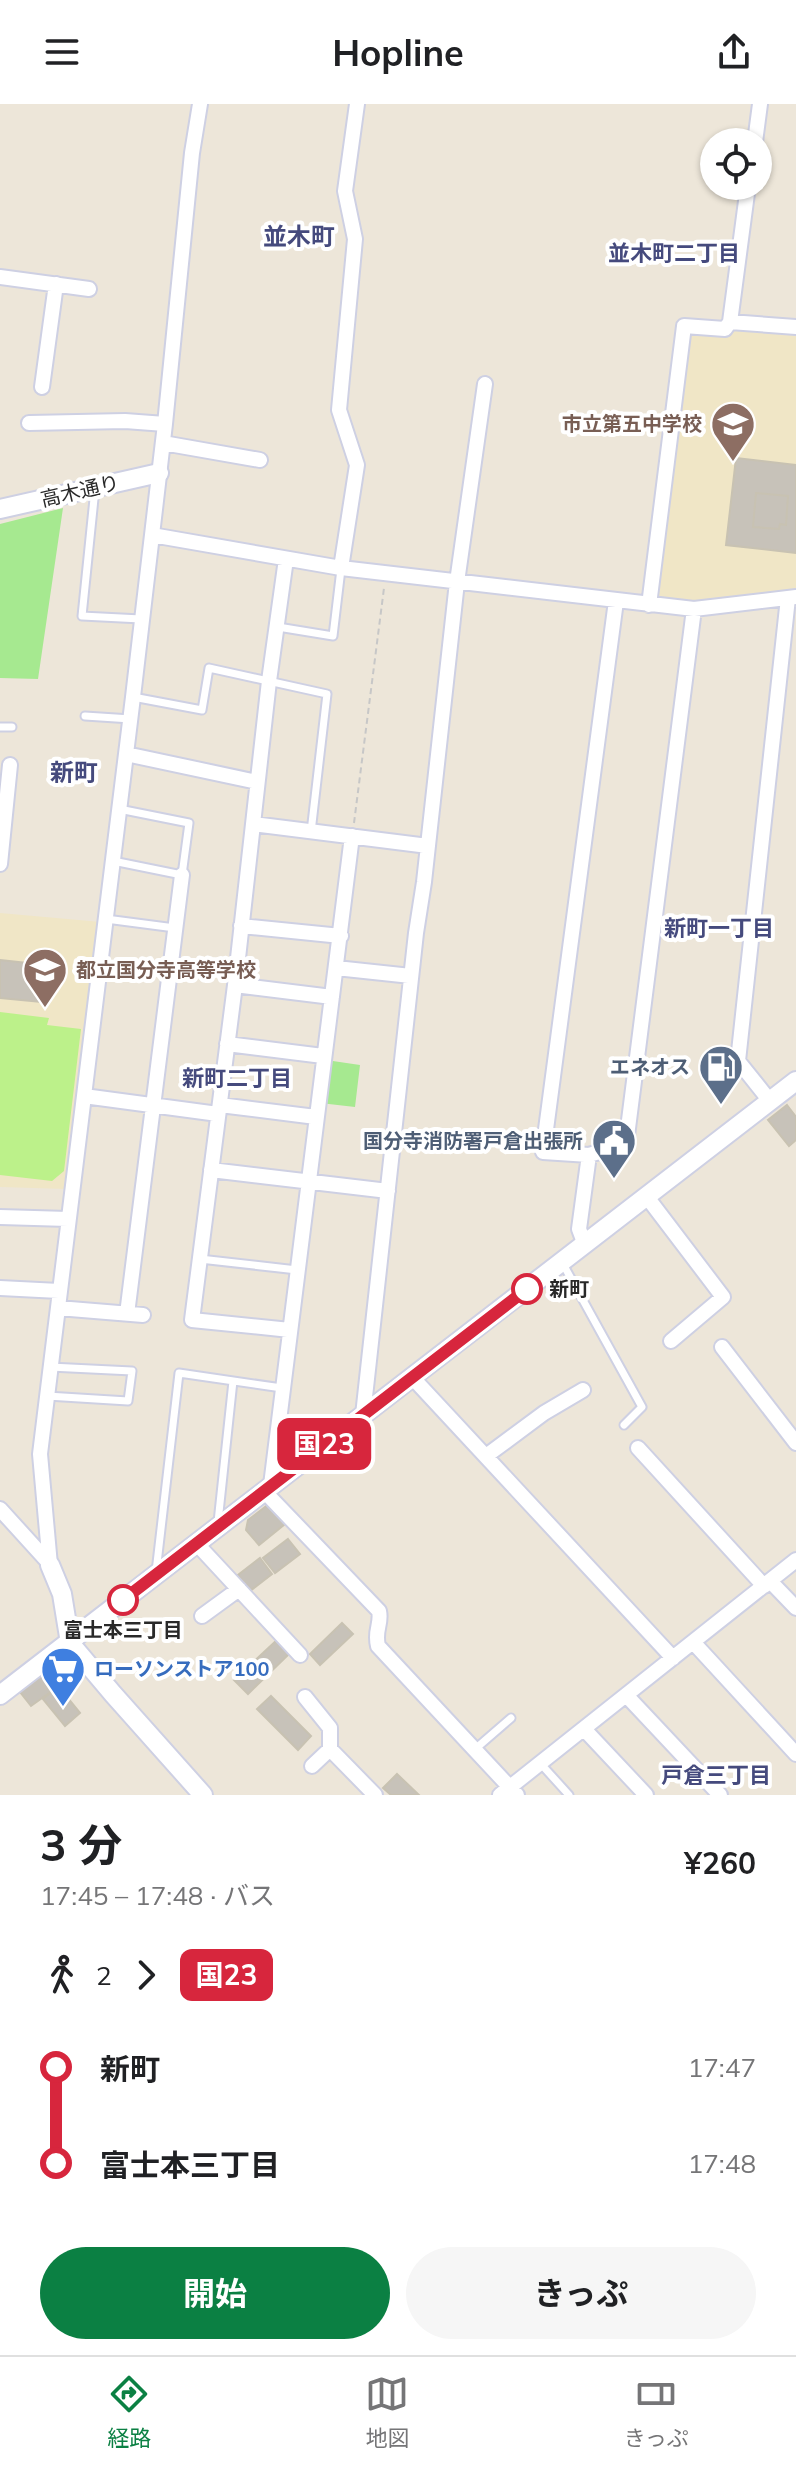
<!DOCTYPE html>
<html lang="ja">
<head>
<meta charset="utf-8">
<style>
	:root { --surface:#fff; --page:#f6f6f6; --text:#202124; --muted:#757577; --line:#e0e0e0; --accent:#0b8043 }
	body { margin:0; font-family:Mulish,"Noto Sans JP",sans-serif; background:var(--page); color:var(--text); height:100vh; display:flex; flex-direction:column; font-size:30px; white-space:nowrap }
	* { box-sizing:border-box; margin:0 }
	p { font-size:26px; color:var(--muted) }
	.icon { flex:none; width:44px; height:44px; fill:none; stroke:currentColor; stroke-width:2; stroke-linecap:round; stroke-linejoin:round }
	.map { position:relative; height:1691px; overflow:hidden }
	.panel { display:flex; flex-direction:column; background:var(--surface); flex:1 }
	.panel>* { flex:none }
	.badge { padding:0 16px; border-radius:12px; font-size:28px; line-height:52px }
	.fabs { position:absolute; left:700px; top:24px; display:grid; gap:16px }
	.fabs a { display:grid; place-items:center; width:72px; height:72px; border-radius:50%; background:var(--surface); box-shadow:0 2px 6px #0004; font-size:40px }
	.map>.badge { position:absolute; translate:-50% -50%; box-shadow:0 0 0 4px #fff }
	.legs { display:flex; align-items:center; gap:12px; height:88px; padding:0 40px; font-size:26px }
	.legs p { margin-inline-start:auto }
	.headline { display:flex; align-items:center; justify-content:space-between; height:136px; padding:0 40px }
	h1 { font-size:44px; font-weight:700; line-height:60px }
	.cta { display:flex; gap:16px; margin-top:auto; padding:16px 40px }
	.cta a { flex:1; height:92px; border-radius:48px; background:var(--accent); color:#fff; font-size:32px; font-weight:700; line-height:92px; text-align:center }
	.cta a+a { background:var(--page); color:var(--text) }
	ul { padding:0 40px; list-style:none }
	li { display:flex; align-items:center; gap:28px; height:96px; font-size:30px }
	li i { display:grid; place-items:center; width:12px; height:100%; margin:0 10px; background:currentColor }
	li i::after { content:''; width:20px; height:20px; margin:-10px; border:6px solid; border-radius:50%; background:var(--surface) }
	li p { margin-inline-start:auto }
	li:first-child i { background:linear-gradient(#0000 50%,currentColor 0) }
	li:last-child i { background:linear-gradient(currentColor 50%,#0000 0) }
	header { display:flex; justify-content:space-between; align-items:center; height:104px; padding:0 40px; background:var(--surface); font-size:36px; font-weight:700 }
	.menu { display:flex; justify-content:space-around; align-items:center; height:112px; border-top:2px solid var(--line); background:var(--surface); font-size:22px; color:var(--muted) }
	.menu a { display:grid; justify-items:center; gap:4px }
	.menu .selected { color:var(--accent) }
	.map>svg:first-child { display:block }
	.education { fill:#f0e6c6 }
	.green { fill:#a6e990 }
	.pitch { fill:#bcf18a }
	.building { fill:#c7c2b9; stroke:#c8c2b2; stroke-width:2; fill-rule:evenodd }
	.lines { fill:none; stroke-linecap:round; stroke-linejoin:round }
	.lane-casing { stroke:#ced0e3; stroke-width:11 }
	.street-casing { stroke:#ced0e3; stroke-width:18 }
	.secondary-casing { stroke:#ced0e3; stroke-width:22 }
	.path { stroke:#c7c7c7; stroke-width:2; stroke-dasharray:6 4; stroke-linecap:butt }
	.lane { stroke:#fff; stroke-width:7 }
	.street { stroke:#fff; stroke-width:14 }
	.secondary { stroke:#fff; stroke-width:18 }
	.line-1-casing { stroke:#fff; stroke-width:18 }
	.line-1 { stroke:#d7263d; stroke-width:12 }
	.stop-1-dot { fill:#fff; stroke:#d7263d; stroke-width:4 }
	.labels { text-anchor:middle; stroke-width:8; stroke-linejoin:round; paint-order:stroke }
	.education-label { font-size:20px; font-weight:bold; fill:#785e54; stroke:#fff; text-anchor:end }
	.street-label { font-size:20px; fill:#292929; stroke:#fff }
	.service-label { font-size:20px; font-weight:bold; fill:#4e5e75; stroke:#fff; text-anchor:end }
	.stop-label { font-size:20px; font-weight:bold; fill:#292929; stroke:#fff; text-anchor:start }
	.shop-label { font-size:20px; font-weight:bold; fill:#366cbe; stroke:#fff; text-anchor:start }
	.neighbourhood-label { font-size:22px; font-weight:bold; fill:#454a7d; stroke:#fff }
	.quarter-label { font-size:24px; font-weight:bold; fill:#454a7d; stroke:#fff }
</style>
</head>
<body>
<header><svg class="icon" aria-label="menu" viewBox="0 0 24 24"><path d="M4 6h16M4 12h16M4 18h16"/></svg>Hopline<svg class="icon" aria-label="share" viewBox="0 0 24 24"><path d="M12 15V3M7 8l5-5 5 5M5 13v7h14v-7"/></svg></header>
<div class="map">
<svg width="796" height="1691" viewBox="0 0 796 1691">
	<rect width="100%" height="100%" fill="#ede6d9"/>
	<path class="education" d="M733 222 796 228V487L693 498 654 492 687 227Z
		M0 809 101 818 67 1085 0 1083Z"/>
	<path class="green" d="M63 404 38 575 0 574V420Z
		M326 956 360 961 355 1003 320 999Z"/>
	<path class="pitch" d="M0 908 49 914 47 921 81 925 64 1067 52 1077 0 1071Z"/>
	<path class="building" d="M736 354 796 361V449L726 441ZM756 389 788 392 786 421 780 420 779 425 753 423Z
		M756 389 788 392 786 421 780 420 779 425 753 423Z
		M0 856 45 861 41 898 0 894Z
		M787 1001 796 1013V1036L789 1042 768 1016Z
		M269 1400 285 1420 259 1441 246 1426 248 1416Z
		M288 1435 300 1450 275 1469 263 1454Z
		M260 1454 272 1470 250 1487 238 1471Z
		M342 1519 353 1530 320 1561 310 1550Z
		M277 1536 290 1549 248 1590 234 1576Z
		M45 1569 56 1584 31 1602 20 1588Z
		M58 1582 80 1609 65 1622 43 1595Z
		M271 1592 311 1632 298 1646 257 1605Z
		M397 1670 419 1691H391L383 1684Z"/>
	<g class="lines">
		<g class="lane-casing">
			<path id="lane" d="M95 385 82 512 141 515
				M278 523 333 532 341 465
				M133 593 202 606 209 564 327 590 311 728
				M85 612 131 615
				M0 623H12
				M113 757 182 771 189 719 119 705
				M106 815 175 824
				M200 1155 297 1166
				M563 1160 642 1303 624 1321
				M47 1292 128 1297 132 1267 50 1263
				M218 1418 233 1277
				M156 1468 179 1269 282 1284
				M474 1646 511 1614
				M540 1659 569 1691"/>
		</g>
		<g class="street-casing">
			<path id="street" d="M755 38 760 0
				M748 82 730 218 796 223
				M0 173 89 185
				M42 283 56 180
				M29 319 125 317 165 320
				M163 339 260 356
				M152 431 341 464 694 505 796 493
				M286 455 269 577 235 881 192 1216 290 1226
				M341 464 357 361 339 306 355 135 345 87 357 0
				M649 501 684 222 725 225 730 218
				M126 650 257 678
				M253 720 428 742
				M0 760 10 661
				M241 822 341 832
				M336 864 411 872
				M235 881 332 893
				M227 940 323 952
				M84 992 218 1010
				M770 997 738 957 788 494
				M220 1001 316 1013
				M589 1051 626 1040 694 505
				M211 1066 388 1087
				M647 1093 723 1193 671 1237
				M0 1113 68 1115
				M585 1141 579 1125 589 1051 543 1048 616 497
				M0 1184 59 1187
				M58 1204 143 1211
				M127 1210 182 771
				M722 1243 796 1339
				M412 1273 673 1554
				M363 1311 416 829 424 778 457 478 485 280
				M638 1344 764 1482
				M486 1352 544 1309 583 1286
				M271 1381 352 732
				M264 1387 379 1507C382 1520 374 1526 378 1542L517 1691
				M0 1405 50 1460
				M196 1439 300 1551
				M50 1461 40 1350 133 593 165 320 192 49 200 0
				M770 1477 796 1504
				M202 1512 239 1485
				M693 1538 796 1650
				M626 1591 720 1691
				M305 1593 330 1624V1645L375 1691
				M584 1625 646 1691
				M312 1662 330 1645
				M500 1691 796 1456"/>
		</g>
		<g class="secondary-casing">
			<path id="secondary" d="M0 405 159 369
				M50 1461 62 1490 70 1539 113 1590 203 1691
				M0 1591 796 977"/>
		</g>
		<path class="path" d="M354 719 384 484"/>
		<use href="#lane" class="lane"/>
		<use href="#street" class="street"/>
		<use href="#secondary" class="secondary"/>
	</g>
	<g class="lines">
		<g class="line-1-casing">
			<path id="line-1" d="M123 1496 527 1185"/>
		</g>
		<use href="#line-1" class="line-1"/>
	</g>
	<defs>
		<g id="school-pin" transform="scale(2.3)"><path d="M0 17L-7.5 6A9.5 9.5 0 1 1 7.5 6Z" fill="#8d6e63" stroke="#fff"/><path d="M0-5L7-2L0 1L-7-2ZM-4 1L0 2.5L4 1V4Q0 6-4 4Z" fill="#fff"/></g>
		<g id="fuel-pin" transform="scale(2.3)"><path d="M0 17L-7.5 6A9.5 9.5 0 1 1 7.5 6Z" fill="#5c6f8a" stroke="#fff"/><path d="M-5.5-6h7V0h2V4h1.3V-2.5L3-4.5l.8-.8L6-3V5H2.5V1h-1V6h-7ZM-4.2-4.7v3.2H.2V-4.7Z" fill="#fff"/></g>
		<g id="civic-pin" transform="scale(2.3)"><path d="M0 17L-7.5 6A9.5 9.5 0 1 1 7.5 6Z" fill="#5c6f8a" stroke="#fff"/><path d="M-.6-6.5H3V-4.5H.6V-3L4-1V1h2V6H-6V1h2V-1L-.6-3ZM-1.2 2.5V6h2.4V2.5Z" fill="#fff"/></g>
		<g id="supermarket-pin" transform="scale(2.3)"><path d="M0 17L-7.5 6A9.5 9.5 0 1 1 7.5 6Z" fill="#3f7fe0" stroke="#fff"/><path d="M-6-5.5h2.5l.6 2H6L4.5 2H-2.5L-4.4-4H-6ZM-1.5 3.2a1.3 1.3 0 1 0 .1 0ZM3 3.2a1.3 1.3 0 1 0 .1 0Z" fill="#fff"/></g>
	</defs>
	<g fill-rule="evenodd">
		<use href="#school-pin" x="733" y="320"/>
		<use href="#school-pin" x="45" y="866"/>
		<use href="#fuel-pin" x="721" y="963"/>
		<use href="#civic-pin" x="614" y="1037"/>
		<use href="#supermarket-pin" x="63" y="1565"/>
	</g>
	<g class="stop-1-dot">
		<circle cx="527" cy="1185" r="14"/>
		<circle cx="123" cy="1496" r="14"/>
	</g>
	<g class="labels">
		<g class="education-label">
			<text x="702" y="327">市立第五中学校</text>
			<text x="76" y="873" text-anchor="start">都立国分寺高等学校</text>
		</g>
		<g class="street-label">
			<text transform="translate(80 387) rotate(-13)" y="7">高木通り</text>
		</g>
		<g class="service-label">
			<text x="690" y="970">エネオス</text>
			<text x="583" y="1044">国分寺消防署戸倉出張所</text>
		</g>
		<g class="stop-label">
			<text x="549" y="1192">新町</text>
			<text x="123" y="1533" text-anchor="middle">富士本三丁目</text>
		</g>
		<g class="shop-label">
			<text x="94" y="1572">ローソンストア100</text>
		</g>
		<g class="neighbourhood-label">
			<text x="674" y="157">並木町二丁目</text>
			<text x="719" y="832">新町一丁目</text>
			<text x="237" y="982">新町二丁目</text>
			<text x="716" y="1679">戸倉三丁目</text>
		</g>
		<g class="quarter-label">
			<text x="299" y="141">並木町</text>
			<text x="74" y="677">新町</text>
		</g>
	</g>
</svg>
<div class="fabs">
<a><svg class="icon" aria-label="locate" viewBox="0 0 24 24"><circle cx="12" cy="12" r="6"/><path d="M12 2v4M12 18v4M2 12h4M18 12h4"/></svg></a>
</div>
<b class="badge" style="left:324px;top:1340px;background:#d7263d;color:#fff">国23</b>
</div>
<section class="panel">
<div class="headline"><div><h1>3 分</h1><p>17:45 – 17:48 · バス</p></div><b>¥260</b></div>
<div class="legs"><svg class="icon" aria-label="walk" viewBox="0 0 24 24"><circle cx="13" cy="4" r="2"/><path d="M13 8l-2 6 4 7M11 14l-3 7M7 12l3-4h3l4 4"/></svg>2<svg class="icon" aria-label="forward" viewBox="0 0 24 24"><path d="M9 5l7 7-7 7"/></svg><b class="badge" style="background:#d7263d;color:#fff">国23</b></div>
<ul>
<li><i style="color:#d7263d"></i><b>新町</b><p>17:47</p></li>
<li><i style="color:#d7263d"></i><b>富士本三丁目</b><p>17:48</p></li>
</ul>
<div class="cta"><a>開始</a><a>きっぷ</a></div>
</section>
<nav class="menu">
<a class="selected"><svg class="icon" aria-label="directions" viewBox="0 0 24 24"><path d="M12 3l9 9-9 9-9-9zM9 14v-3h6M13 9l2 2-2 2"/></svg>経路</a>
<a><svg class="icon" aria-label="map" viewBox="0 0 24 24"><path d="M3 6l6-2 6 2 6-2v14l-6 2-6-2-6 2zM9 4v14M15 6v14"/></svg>地図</a>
<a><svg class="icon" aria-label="tickets" viewBox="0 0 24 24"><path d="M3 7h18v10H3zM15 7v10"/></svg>きっぷ</a>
</nav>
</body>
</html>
